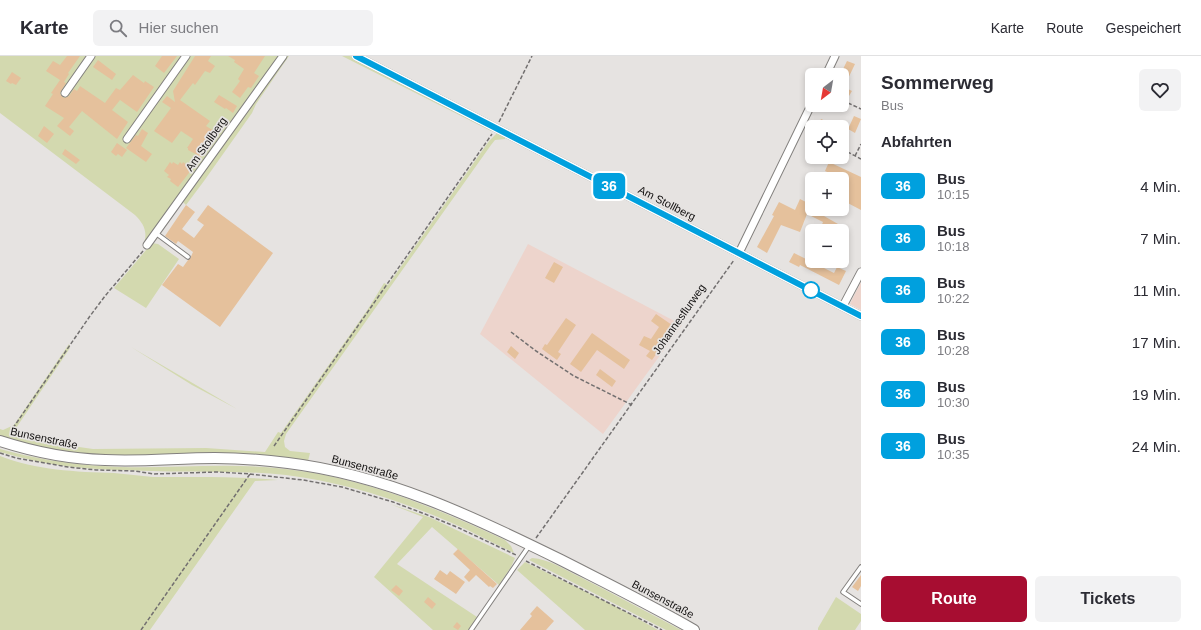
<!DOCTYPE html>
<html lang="de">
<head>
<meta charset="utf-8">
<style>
	:root { --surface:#fff; --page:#f2f2f3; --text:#2b2b33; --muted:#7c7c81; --line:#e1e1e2; --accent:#a70d31 }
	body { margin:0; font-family:Helvetica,sans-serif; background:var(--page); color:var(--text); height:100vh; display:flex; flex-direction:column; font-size:15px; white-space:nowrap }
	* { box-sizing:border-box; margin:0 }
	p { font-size:13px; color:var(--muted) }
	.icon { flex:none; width:22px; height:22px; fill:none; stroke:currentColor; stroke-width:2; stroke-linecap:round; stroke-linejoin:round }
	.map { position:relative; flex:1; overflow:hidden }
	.details { display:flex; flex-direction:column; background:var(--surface); width:340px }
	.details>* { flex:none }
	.badge { padding:0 8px; border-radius:6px; font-size:14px; line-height:26px }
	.needle { width:26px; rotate:211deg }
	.tools { position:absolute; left:805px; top:12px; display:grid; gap:8px }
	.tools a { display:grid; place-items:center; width:44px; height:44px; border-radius:6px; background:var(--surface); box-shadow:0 2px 6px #0003; font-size:20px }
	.map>.badge { position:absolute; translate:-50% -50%; box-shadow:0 0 0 2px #fff }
	h2 { padding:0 20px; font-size:15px; line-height:36px }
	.round { display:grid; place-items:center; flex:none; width:42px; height:42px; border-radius:6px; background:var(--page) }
	.head { display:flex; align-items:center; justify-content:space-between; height:68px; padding:0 20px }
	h1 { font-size:19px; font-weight:800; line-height:30px }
	.action { display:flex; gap:8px; margin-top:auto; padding:8px 20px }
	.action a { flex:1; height:46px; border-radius:6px; background:var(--accent); color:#fff; font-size:16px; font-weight:800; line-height:46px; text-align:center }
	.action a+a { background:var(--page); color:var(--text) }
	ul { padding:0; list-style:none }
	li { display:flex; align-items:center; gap:12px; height:52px; padding:0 20px }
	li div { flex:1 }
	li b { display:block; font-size:15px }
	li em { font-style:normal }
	li .badge { min-width:44px; font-weight:700; text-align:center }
	header { display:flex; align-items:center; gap:24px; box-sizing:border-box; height:56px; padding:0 20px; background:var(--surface); border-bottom:1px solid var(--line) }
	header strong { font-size:19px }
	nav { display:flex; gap:22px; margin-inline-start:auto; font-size:14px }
	.search { width:280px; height:36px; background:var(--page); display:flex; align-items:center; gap:10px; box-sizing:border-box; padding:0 14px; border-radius:6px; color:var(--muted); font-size:15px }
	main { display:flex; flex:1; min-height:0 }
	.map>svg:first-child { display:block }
	.commercial { fill:#edd4cc }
	.green { fill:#d3d9af }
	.building { fill:#e5c19c }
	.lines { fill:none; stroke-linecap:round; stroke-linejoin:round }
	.service-casing { stroke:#83807e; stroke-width:5.5 }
	.minor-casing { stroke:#83807e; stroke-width:9 }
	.secondary-casing { stroke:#83807e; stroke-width:12 }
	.path { stroke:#737070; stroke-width:1.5; stroke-dasharray:4 2; stroke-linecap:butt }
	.service { stroke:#fff; stroke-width:3.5 }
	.minor { stroke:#fff; stroke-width:7 }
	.secondary { stroke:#fff; stroke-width:10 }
	.line-casing { stroke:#fff; stroke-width:9 }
	.line { stroke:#00a0de; stroke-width:6 }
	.stop-dot { fill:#fff; stroke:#00a0de; stroke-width:2 }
	.labels { text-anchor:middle; stroke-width:3.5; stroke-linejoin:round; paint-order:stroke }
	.street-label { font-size:11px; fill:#121010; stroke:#e6e3e1 }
</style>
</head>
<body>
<header>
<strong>Karte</strong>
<div class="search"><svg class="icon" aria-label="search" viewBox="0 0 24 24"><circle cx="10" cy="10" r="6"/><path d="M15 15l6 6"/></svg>Hier suchen</div>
<nav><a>Karte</a><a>Route</a><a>Gespeichert</a></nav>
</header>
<main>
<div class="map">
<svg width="861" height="574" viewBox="0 0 861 574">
	<rect width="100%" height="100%" fill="#e6e3e1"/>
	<path class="commercial" d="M528 188 682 269 603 378 480 278Z
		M861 226V254L850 248Z"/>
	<path class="green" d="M0 0H182L129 86 190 0H279L144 187C148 175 143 167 135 159L0 57Z
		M286 0H289L256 48 252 57 204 125 186 149 183 146Z
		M342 0H350L493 73 491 75Z
		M498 76 506 80 505 83 495 84 491 89 286 378 284 385 285 391 290 395 310 397 308 405C280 401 252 398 223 397 188 396 152 400 117 399 78 398 37 393 0 380V373L3 374 14 369 69 288 70 292 12 378 44 386 93 393 206 392 265 396 278 376 281 377 368 253 384 227 388 229 489 85Z
		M152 187 158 188 179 203 146 252 114 232Z
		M131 291 237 353 192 329Z
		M0 393C33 402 67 408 101 410 155 414 209 407 264 411 352 417 425 447 505 484L511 490 514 497C493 487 473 476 452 467 399 444 343 426 286 419 241 414 197 417 153 415 124 414 94 414 65 410 43 407 21 402 0 396Z
		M0 400C36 414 76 416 114 417 127 418 140 420 153 421 195 421 236 420 278 424L255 425 150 574H0Z
		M390 448 429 461 515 502 511 511 499 529 432 471 397 508 477 561 470 572 472 574H433L374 521 423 461Z
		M532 502C549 503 565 514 580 521 614 538 647 556 681 574H666L529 504Z
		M525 506 615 550 658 574H585L517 514Z
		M836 541 861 558V565L855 574H818V572Z"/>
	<path class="building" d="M67 0H80L68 17 69 18 64 26 66 27 60 37 61 39 64 42 69 40 74 33 77 35 80 30 105 47 116 32 120 34 133 19 144 27 145 25 154 31 137 56 120 44 112 54 128 66 117 83 82 55 69 71 74 75 70 80 57 70 64 62 45 50 53 38 51 37 60 24 46 15 53 5 60 9Z
		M162 0H177L164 17 155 10Z
		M195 0H211L208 5 215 10 210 17 205 15 195 29 193 27 180 44 210 65 206 70 217 77 201 101 188 94V92H187L193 83 181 75 172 87 154 75 171 52 162 46 167 40 175 46 173 35Z
		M228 0H265L254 17 259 20 251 32 248 31 240 42 232 36 240 25 238 23 244 13 234 6 235 4Z
		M98 4 116 18 112 24 93 11Z
		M847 5 855 8 844 31 852 35 846 45 842 43V19H840Z
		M12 16 21 22 16 29 12 27 11 28 6 25Z
		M219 39 237 50 233 57 226 52 225 53 214 46Z
		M854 60 861 63 855 77 848 73Z
		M821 63 839 71H823L819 69Z
		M44 70 54 78 47 87 38 80Z
		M142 73 148 77 141 90 152 98 146 106 126 92 136 79 138 80Z
		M117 87 127 94 122 101 118 98 116 100 111 96Z
		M65 93 80 104 76 108 62 98Z
		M170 106 172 108 173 106 178 109 180 106 182 108 183 106 192 113 178 131 170 125 171 123 167 121 169 119 164 115Z
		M829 106 861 121V154L842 144V123L825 115Z
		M800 143 812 149V153H827L824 160 838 168 836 172 833 171 831 175H829L821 171 823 166 807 158 800 176 781 169 767 197 757 191 774 160 772 159 779 146 795 154Z
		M186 149 195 156 182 173 194 182 204 169 197 164 208 149 273 197 220 271 162 229 178 208 183 211 188 204 190 203 193 196 178 185 176 188 165 180Z
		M794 197 834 217 837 211 846 215 839 229 800 209 799 211 789 206Z
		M554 206 563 211 554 227 545 222Z
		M656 258 675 271 652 304 646 300 650 295 639 289 644 280 651 283 659 271 651 265Z
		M566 262 576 269 558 296 561 298 557 304 542 293 545 288 547 289Z
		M592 277 630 304 624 313 597 294 581 316 570 308Z
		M511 290 519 297 515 303 507 296Z
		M600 313 616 325 612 331 596 319Z
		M458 493 497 528 493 532 490 530 489 531 476 519 469 526 464 521 470 514 453 498Z
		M440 514 447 519 450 515 465 526 456 538 434 523Z
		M861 519V530L858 535 852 531Z
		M396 529 403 535 399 540 391 534Z
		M428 541 436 548 432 553 424 546Z
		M537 550 554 565 546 574H520L532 560 530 558Z
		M457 566 461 570 458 574 453 571Z"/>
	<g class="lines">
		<g class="service-casing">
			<path id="service" d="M157 178 188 201
				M861 511 843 536 861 548
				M471 574 529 490"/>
		</g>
		<g class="minor-casing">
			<path id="minor" d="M356 0 861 260
				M826 19 835 0
				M65 37 91 0
				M127 83 186 0
				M147 189 283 0
				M739 197 812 47
				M843 250 861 216"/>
		</g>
		<g class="secondary-casing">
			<path id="secondary" d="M0 385C34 396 69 403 105 404 141 406 178 402 215 402 239 402 264 404 288 407 386 419 474 461 561 504 606 527 651 549 694 574"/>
		</g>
		<path class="path" d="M848 47 861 53
			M499 66 532 0
			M807 76 812 78
			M842 93 861 103
			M855 100 861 88
			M511 276 536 295 574 320 632 349
			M13 372 90 260 105 240 143 195
			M274 390 492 78
			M0 397 16 402 68 411 96 414 135 415 154 418 218 416 250 418 303 424 342 431 393 446 425 458 459 472 516 499
			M536 482 734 204
			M526 505 662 574
			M141 574 250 418"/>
		<use href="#service" class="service"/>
		<use href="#minor" class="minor"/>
		<use href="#secondary" class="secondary"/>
	</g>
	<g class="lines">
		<g class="line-casing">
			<path id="line" d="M356 0 861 260"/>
		</g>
		<use href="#line" class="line"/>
	</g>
	<circle class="stop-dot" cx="811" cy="234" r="8"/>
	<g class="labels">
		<g class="street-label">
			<text transform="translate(206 88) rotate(-55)" y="4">Am Stollberg</text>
			<text transform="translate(667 147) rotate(27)" y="4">Am Stollberg</text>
			<text transform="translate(679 263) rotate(-55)" y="4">Johannesflurweg</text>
			<text transform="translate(44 382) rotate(12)" y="4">Bunsenstraße</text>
			<text transform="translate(365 411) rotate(15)" y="4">Bunsenstraße</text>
			<text transform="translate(663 543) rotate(28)" y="4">Bunsenstraße</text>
		</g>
	</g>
</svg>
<div class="tools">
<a><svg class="needle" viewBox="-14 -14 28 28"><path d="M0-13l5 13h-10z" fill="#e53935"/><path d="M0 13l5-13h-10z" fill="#7c7c81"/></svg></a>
<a><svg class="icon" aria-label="locate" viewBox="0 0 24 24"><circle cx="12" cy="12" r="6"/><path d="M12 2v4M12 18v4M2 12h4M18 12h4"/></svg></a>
<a>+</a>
<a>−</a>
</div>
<b class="badge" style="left:609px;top:130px;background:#00a0de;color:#fff">36</b>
</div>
<section class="details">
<div class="head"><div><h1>Sommerweg</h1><p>Bus</p></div><a class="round"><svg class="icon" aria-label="heart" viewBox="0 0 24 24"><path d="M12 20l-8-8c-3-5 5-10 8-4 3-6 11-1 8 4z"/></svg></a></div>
<h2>Abfahrten</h2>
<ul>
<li><span class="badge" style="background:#00a0de;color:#fff">36</span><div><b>Bus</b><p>10:15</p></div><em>4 Min.</em></li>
<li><span class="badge" style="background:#00a0de;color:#fff">36</span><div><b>Bus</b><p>10:18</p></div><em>7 Min.</em></li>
<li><span class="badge" style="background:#00a0de;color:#fff">36</span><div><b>Bus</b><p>10:22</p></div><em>11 Min.</em></li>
<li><span class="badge" style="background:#00a0de;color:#fff">36</span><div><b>Bus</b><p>10:28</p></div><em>17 Min.</em></li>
<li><span class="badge" style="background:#00a0de;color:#fff">36</span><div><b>Bus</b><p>10:30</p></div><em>19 Min.</em></li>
<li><span class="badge" style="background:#00a0de;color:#fff">36</span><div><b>Bus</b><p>10:35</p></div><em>24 Min.</em></li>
</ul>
<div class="action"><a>Route</a><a>Tickets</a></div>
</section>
</main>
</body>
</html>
